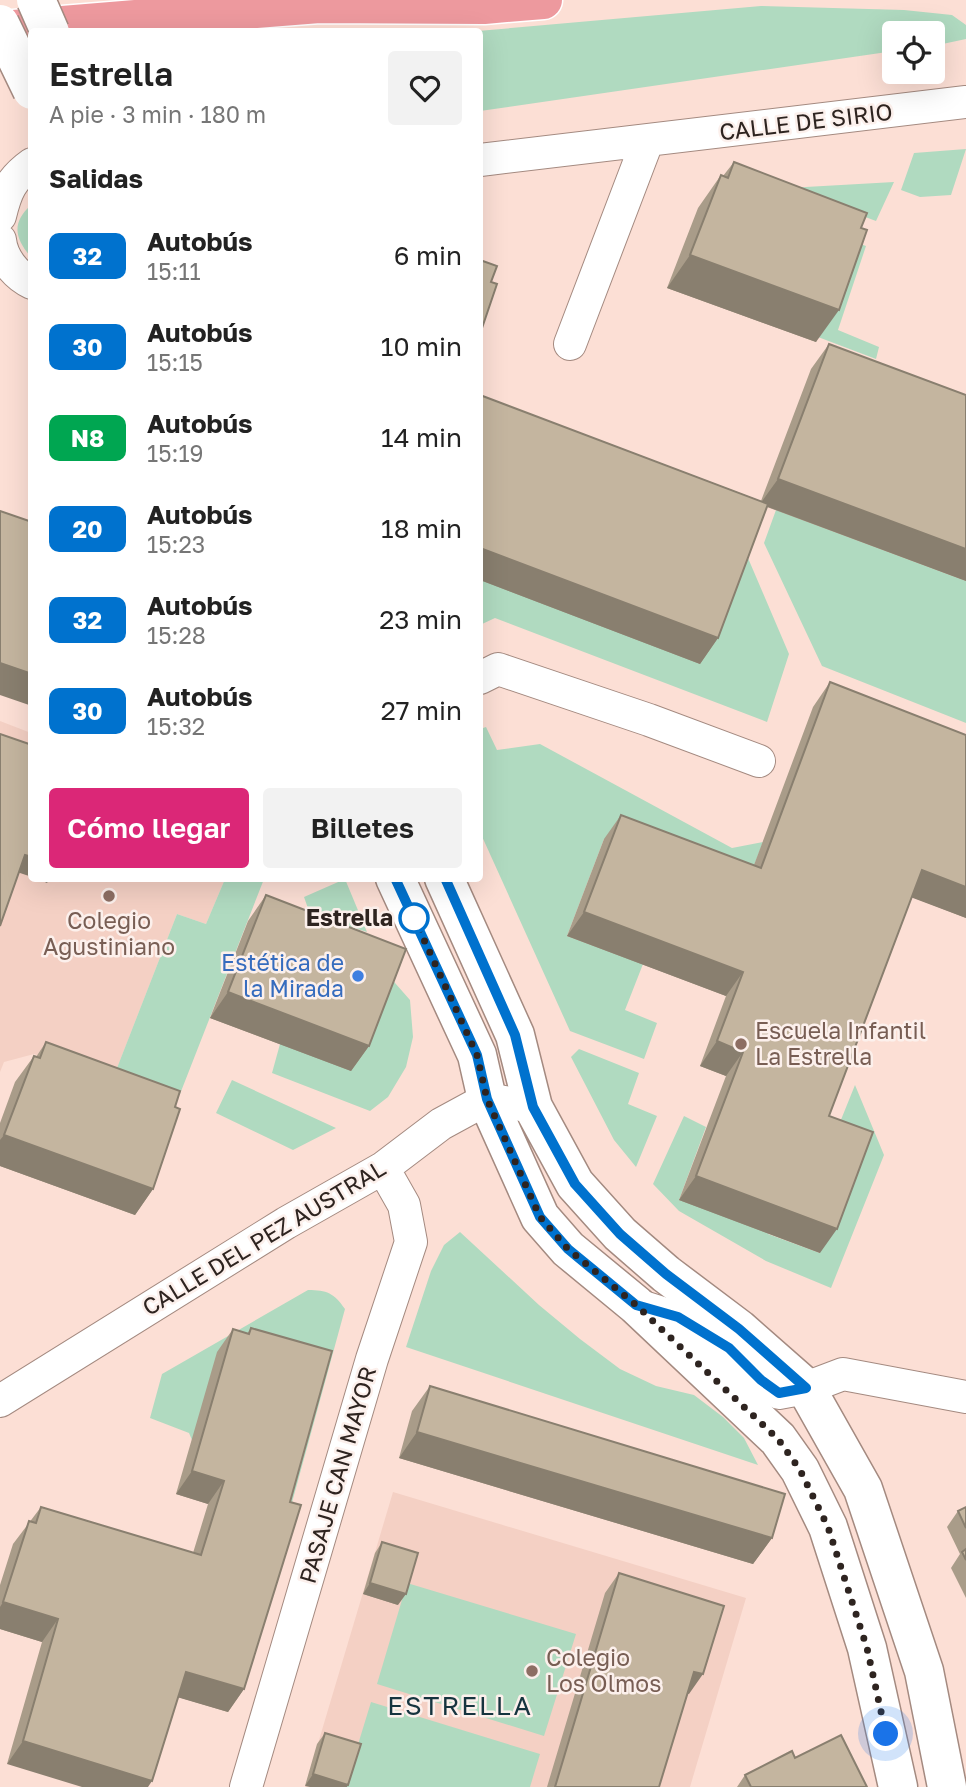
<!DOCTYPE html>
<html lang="es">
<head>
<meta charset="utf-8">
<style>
	:root { --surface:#fff; --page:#f2f2f2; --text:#222; --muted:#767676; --accent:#db2777 }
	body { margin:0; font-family:"Golos Text",sans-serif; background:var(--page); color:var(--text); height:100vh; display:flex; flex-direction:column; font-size:26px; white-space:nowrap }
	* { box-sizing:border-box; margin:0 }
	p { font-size:23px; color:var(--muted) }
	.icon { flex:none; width:38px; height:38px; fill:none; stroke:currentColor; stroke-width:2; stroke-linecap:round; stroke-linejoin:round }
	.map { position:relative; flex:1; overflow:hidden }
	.panel { position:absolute; left:28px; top:28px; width:455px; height:854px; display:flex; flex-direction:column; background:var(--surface); border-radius:7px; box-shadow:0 7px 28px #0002 }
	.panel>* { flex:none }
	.badge { padding:0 14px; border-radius:10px; font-size:24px; line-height:46px }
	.controls { position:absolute; left:882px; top:21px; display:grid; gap:14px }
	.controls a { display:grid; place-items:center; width:63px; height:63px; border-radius:7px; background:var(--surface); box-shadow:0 7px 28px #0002; font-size:35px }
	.you { position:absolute; width:35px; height:35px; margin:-18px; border:5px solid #fff; border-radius:50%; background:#1a73e8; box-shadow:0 0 0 10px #1a73e833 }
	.map>.badge { position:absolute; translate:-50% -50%; box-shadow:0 0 0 4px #fff }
	h2 { padding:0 21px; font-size:26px; line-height:63px }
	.round { display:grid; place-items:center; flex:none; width:74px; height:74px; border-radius:7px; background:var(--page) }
	.head { display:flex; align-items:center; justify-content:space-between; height:119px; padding:0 21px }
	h1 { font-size:33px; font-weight:600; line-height:52px }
	.action { display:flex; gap:14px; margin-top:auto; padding:14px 21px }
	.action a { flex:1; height:80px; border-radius:7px; background:var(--accent); color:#fff; font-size:28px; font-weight:600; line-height:80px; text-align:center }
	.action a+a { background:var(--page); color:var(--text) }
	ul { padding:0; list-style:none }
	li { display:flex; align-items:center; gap:21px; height:91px; padding:0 21px }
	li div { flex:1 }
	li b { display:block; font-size:26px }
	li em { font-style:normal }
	li .badge { min-width:77px; font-weight:700; text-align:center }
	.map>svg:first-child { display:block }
	.built { fill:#f4d0c4 }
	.green { fill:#b0dac0 }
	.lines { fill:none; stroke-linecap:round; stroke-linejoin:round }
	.minor-casing { stroke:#a48a80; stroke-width:34 }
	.secondary-casing { stroke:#a48a80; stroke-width:41 }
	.motorway-casing { stroke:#fff; stroke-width:41 }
	.minor { stroke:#fff; stroke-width:32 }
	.secondary { stroke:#fff; stroke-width:38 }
	.motorway { stroke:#ed999e; stroke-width:38 }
	.secondary-bridge-casing { stroke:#a48a80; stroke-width:41; stroke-linecap:butt }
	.secondary-bridge { stroke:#fff; stroke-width:38 }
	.wall { fill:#a99c89 }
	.shaded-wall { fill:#897f6f }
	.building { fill:#c4b59f; stroke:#897f6f; stroke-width:2 }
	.line-casing { stroke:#fff; stroke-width:16 }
	.line { stroke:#0072ce; stroke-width:10 }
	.walk { stroke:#2e2420; stroke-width:7; stroke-dasharray:0 12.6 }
	.education-dot { fill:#8d6e63; stroke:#fcf0ec; stroke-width:2.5 }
	.stop-dot { fill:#fff; stroke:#0072ce; stroke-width:3.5 }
	.shop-dot { fill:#3f7fe0; stroke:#fcf0ec; stroke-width:2.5 }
	.labels { text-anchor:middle; stroke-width:5; stroke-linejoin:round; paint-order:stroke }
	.street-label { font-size:23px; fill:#2e2420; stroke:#fcf0ec }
	.stop-label { font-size:23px; font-weight:bold; fill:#2e2420; stroke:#fcf0ec; text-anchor:end }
	.education-label { font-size:23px; fill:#785e54; stroke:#fcf0ec; text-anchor:start }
	.shop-label { font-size:23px; fill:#366cbe; stroke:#fcf0ec; text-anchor:end }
	.quarter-label { font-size:26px; letter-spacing:2px; fill:#16343f; stroke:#fcf0ec }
</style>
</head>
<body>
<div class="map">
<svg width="966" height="1787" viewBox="0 0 966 1787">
	<rect width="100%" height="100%" fill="#fcdfd5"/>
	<path class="built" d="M0 721 31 733 32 878 225 879 206 924 177 914 112 1081 34 1054 4 1062 0 1072Z
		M393 1492 746 1598 690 1787H305Z"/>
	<path class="green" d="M761 6 904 10 952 15 966 25V39L933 46V33H894V51L480 111 478 31Z
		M966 149 951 195 920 197 901 190 914 153Z
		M894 182 876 221 788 188Z
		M31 205V257C15 239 11 223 31 205Z
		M846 239 866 246 838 330 879 347 876 359 818 337Z
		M776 510 966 581V723L822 666 764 543Z
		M745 551 789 654 767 722 495 618 480 625V580Z
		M486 727 497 750 540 744 732 848 763 842 744 892 604 839 567 936 643 964 625 1010 657 1023 644 1059 570 1031 480 832V729Z
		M225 879H264L180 1094 117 1068 177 914 206 924Z
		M345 879 367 932 310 914 304 897Z
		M388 975 410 1000 413 1037 406 1067 388 1097 370 1111 272 1073 280 1044Z
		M579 1049 639 1073 628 1104 657 1116 636 1167 614 1140 571 1057Z
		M232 1080 336 1128 293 1150 216 1113Z
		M855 1085 884 1155 831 1288 766 1261 679 1211 653 1184 684 1116 706 1127 679 1200 777 1210 768 1234 820 1253 830 1147Z
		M460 1232 539 1305 580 1339 620 1369 656 1386 694 1395 723 1417 744 1438 758 1465 406 1347 431 1271 444 1245Z
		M308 1290C327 1290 334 1293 345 1309L285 1528 208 1445 192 1440 189 1433 150 1418 162 1374Z
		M407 1583 576 1634 544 1736 377 1684Z
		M371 1702 540 1754 530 1787H345Z"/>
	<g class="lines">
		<g class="minor-casing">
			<path id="minor" d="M480 160 966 102
				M0 216C6 191 11 179 32 164
				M0 240C2 258 15 275 32 283
				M570 344 647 142
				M480 678 498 669 649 720 759 761
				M637 1305C670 1315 704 1326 730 1349 747 1364 760 1380 779 1393L806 1388 843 1374 966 1397
				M0 1401 286 1223 383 1168 441 1124 487 1099 533 1107
				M246 1787 372 1359 411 1242 404 1205 383 1168"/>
		</g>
		<g class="secondary-casing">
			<path id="secondary" d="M395 878 477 1055 487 1099 540 1217 568 1249 636 1305 778 1439 800 1470 828 1527 867 1648 898 1787
				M444 878 515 1035 533 1107 575 1184 620 1234 666 1274 739 1329 806 1388 863 1489 924 1671 947 1787"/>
		</g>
		<g class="motorway-casing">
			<path id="motorway" d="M319 4 484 5 543 0
				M0 30 319 4 338 0"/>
		</g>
		<use href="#minor" class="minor"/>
		<use href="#secondary" class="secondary"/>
		<use href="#motorway" class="motorway"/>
		<g class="secondary-bridge-casing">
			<path id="secondary-bridge" d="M36 0 50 32
				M0 24 32 90"/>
		</g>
		<use href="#secondary-bridge" class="secondary-bridge"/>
	</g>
	<path class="wall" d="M734 162 861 228 816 342 667 288 698 208 721 175 723 176Z
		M829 344 966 395V581L767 507 718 638 700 664 480 580V395L761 501 811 369Z
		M830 682 966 735V918L912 897 829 1116 820 1253 679 1200 726 1076 700 1066 726 996 567 936 604 839 621 815 754 865 813 707Z
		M266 895 369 1046 351 1071 210 1018 248 921Z
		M46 1042 175 1107 153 1189 135 1215 0 1166V1123L15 1082 34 1056 36 1057Z
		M251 1328 290 1502 244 1689 228 1712 178 1697 7 1764 42 1642 0 1629V1585L13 1544 41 1507 193 1553 208 1504 176 1494 217 1352 233 1329 247 1334Z
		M430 1386 772 1538 753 1564 399 1458 412 1411Z
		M966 1507V1598L951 1568 960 1554 947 1527 958 1511Z
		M382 1542 398 1605 363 1594 375 1553Z
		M619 1573 689 1694H687L659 1787H547L605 1593Z
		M325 1733 361 1744 305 1786 317 1744Z
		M795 1758 867 1787H737L745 1775Z"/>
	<path class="shaded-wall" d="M690 255 839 310 816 342 667 288Z
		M778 479 966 549V581L760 504Z
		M480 548 718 638 700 664 480 580Z
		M0 663 32 674V706L0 695Z
		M25 855 32 857V877L14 871Z
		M922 870 966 887V918L905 895Z
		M36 878H50L47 883Z
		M584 912 743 972 726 996 567 936Z
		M228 992 369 1046 351 1071 210 1018Z
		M717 1041 743 1052 726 1076 700 1066Z
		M4 1135 153 1189 135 1215 0 1166V1140Z
		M696 1176 837 1229 820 1253 679 1200Z
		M417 1432 772 1538 753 1564 399 1458Z
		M192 1471 224 1481 208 1504 176 1494Z
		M370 1583 406 1594 398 1605 363 1594Z
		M3 1602 58 1619 42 1642 0 1629V1607Z
		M186 1672 244 1689 228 1712 170 1695Z
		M694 1672 703 1674 689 1694 680 1692Z
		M23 1741 152 1781 148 1787H82L7 1764Z
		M313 1774 348 1785 347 1787H310L305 1786Z"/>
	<path class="building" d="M734 162 867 213 861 228 867 230 839 310 690 255 721 175 728 178Z
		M480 260 497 266 491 282 497 284 480 334Z
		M829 344 966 395V549L778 479Z
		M480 395 768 504 718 638 480 548Z
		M0 511 32 522V674L0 663Z
		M830 682 966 735V887L922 870 829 1116 873 1132 837 1229 696 1176 743 1052 717 1041 743 972 584 912 621 815 761 868Z
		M0 734 32 745V857L25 855 0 926Z
		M266 895 406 949 369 1046 228 992Z
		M46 1042 180 1091 175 1107 180 1109 153 1189 4 1135 34 1056 40 1058Z
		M251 1328 332 1351 290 1502 301 1505 244 1689 186 1672 152 1781 23 1741 58 1619 3 1602 29 1521 36 1523 41 1507 201 1555 224 1481 192 1471 233 1329 249 1334Z
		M430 1386 785 1494 772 1538 417 1432Z
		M966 1507V1528L958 1511Z
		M382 1542 418 1553 406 1594 370 1583Z
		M966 1549V1560L962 1552Z
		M619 1573 724 1606 703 1674 694 1672 659 1787H555Z
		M325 1733 361 1744 348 1785 313 1774Z
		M841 1735 867 1787H751L745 1775 792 1751 795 1758Z"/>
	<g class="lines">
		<g class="line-casing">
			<path id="line" d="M395 878 477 1055 487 1099 540 1217 568 1249 636 1305 678 1317 729 1348 761 1380 779 1393 806 1388 739 1329 666 1274 620 1234 575 1184 533 1107 515 1035 445 878"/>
		</g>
		<use href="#line" class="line"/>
		<path class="walk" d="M414 918 477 1055 487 1099 540 1217 568 1249 636 1305 778 1439 800 1470 828 1527 867 1648 886 1734"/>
	</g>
	<g class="education-dot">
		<circle cx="109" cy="896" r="7"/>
		<circle cx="741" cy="1044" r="7"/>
		<circle cx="532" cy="1671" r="7"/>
	</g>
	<circle class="stop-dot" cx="414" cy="918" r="14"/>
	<circle class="shop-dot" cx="358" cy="976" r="7"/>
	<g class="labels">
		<g class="street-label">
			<text transform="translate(806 122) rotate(-7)" y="8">CALLE DE SIRIO</text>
			<text transform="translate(264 1238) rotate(-31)" y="8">CALLE DEL PEZ AUSTRAL</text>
			<text transform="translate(338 1475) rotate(-74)" y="8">PASAJE CAN MAYOR</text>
		</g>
		<g class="stop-label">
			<text x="393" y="926">Estrella</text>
		</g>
		<g class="education-label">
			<text x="109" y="929" text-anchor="middle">Colegio<tspan x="109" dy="26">Agustiniano</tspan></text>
			<text x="755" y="1039">Escuela Infantil<tspan x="755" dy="26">La Estrella</tspan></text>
			<text x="546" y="1666">Colegio<tspan x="546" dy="26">Los Olmos</tspan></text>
		</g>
		<g class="shop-label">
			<text x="344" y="971">Estética de<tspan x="344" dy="26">la Mirada</tspan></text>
		</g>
		<g class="quarter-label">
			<text x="460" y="1715">ESTRELLA</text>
		</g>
	</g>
</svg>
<div class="controls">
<a><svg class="icon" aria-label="locate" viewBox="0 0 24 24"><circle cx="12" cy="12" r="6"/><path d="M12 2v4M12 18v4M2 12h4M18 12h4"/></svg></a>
</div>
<div class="you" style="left:886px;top:1734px"></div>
<section class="panel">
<div class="head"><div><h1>Estrella</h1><p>A pie · 3 min · 180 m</p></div><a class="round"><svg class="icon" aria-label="heart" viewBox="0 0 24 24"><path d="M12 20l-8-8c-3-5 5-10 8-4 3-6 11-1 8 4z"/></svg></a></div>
<h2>Salidas</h2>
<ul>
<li><span class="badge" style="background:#0072ce;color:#fff">32</span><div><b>Autobús</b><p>15:11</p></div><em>6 min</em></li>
<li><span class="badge" style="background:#0072ce;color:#fff">30</span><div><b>Autobús</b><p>15:15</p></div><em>10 min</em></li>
<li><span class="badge" style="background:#00a651;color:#fff">N8</span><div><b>Autobús</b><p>15:19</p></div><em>14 min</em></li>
<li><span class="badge" style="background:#0072ce;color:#fff">20</span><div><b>Autobús</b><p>15:23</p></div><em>18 min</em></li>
<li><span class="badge" style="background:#0072ce;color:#fff">32</span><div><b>Autobús</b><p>15:28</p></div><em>23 min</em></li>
<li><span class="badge" style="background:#0072ce;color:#fff">30</span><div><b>Autobús</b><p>15:32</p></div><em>27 min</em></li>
</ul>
<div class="action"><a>Cómo llegar</a><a>Billetes</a></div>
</section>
</div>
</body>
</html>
